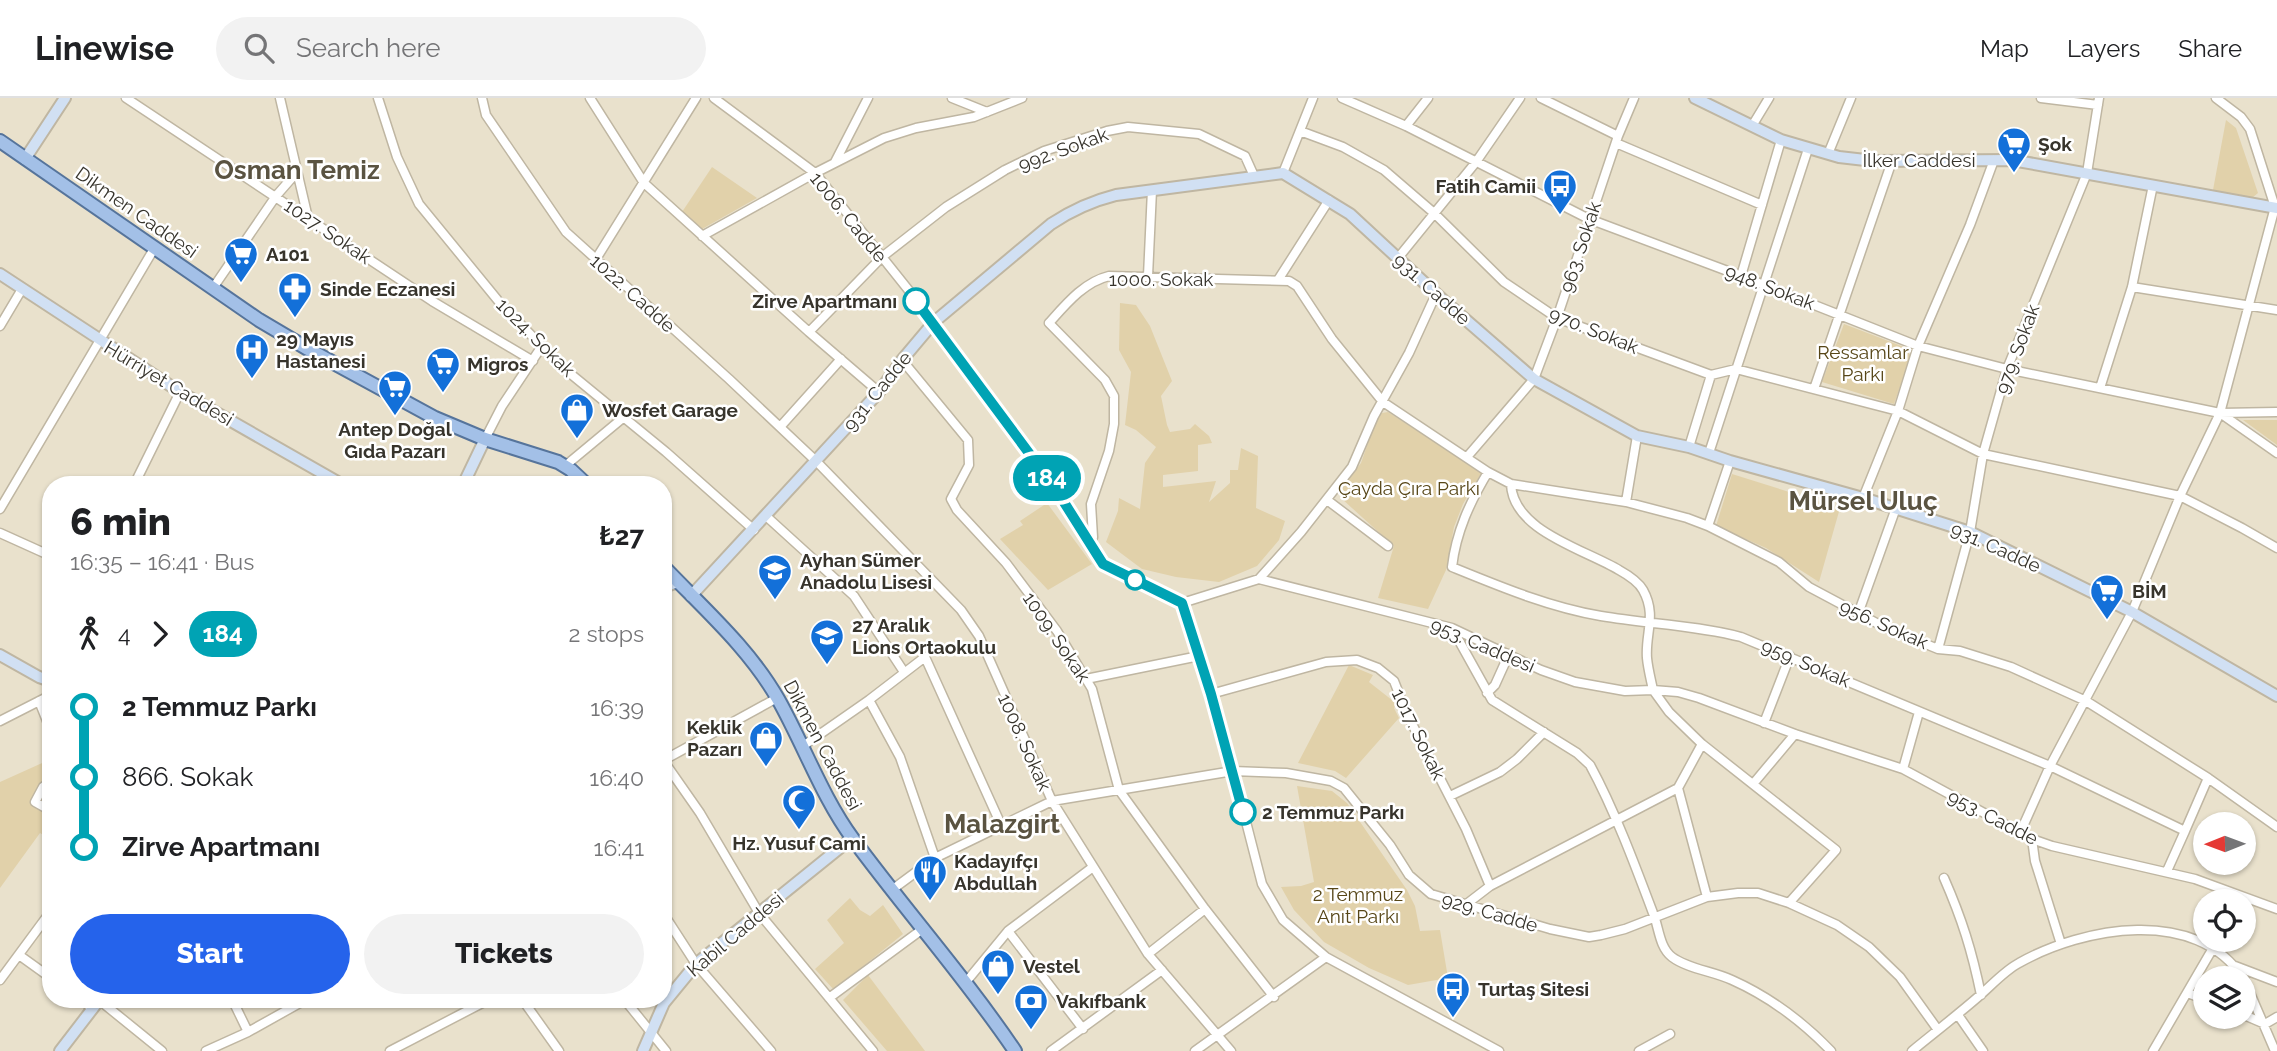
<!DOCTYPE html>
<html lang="en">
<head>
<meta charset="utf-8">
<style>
	:root { --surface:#fff; --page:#f2f2f2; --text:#202124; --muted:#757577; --line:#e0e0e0; --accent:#2563eb }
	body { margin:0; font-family:Raleway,sans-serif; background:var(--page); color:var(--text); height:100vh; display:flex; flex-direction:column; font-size:26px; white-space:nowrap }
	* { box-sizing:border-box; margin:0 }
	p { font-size:23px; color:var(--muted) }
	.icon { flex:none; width:38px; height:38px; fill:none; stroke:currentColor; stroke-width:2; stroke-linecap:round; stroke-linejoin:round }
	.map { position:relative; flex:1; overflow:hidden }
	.panel { position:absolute; left:42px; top:378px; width:630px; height:532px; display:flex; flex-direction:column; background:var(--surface); border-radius:28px; box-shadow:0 2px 5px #0004 }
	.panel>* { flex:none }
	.badge { padding:0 14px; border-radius:23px; font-size:24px; line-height:46px }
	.needle { width:46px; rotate:269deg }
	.buttons { position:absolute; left:2193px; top:714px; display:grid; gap:14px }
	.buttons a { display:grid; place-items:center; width:63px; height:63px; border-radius:50%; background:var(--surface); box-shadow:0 2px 5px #0004; font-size:35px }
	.map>.badge { position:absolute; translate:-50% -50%; box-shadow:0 0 0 4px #fff }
	.legs { display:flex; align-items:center; gap:10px; height:77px; padding:0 28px; font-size:23px }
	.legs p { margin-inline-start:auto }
	.summary { display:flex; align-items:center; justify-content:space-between; height:119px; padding:0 28px }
	h1 { font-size:38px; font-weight:800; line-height:52px }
	.action { display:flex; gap:14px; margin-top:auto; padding:14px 28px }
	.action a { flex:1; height:80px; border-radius:42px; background:var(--accent); color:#fff; font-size:28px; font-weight:800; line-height:80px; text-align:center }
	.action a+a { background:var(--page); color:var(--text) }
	ul { padding:0 28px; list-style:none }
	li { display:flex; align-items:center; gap:24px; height:70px; font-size:26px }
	li i { display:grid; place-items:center; width:10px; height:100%; margin:0 9px; background:currentColor }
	li i::after { content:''; width:18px; height:18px; margin:-9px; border:5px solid; border-radius:50%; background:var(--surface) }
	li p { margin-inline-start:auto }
	li:first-child i { background:linear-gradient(#0000 50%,currentColor 0) }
	li:last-child i { background:linear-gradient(currentColor 50%,#0000 0) }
	header { display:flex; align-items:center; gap:42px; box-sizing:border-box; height:98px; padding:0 35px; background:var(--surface); border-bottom:2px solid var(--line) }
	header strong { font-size:33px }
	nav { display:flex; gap:38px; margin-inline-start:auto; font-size:24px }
	.search { width:490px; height:63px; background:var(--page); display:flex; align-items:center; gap:18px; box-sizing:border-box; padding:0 24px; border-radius:38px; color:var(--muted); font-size:26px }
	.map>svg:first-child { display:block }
	.green { fill:#e1d1aa }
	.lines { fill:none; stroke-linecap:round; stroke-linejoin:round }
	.street-casing { stroke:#bfb6a2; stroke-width:11 }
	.secondary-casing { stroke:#bfb6a2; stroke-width:14 }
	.primary-casing { stroke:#56749b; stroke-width:16 }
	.street { stroke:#fff; stroke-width:8 }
	.secondary { stroke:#d1e0f3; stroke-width:10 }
	.primary { stroke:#a3c0e7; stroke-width:12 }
	.line-1-casing { stroke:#fff; stroke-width:16 }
	.line-1 { stroke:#00a3b4; stroke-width:10 }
	.stop-1-dot { fill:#fff; stroke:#00a3b4; stroke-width:3.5 }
	.labels { text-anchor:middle; stroke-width:5; stroke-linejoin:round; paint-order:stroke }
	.poi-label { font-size:19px; font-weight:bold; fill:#37342c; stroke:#fff; text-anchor:start }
	.street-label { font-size:19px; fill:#37342c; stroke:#fff }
	.stop-label { font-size:19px; font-weight:bold; fill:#37342c; stroke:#fff; text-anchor:end }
	.park-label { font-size:19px; fill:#574617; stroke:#fff }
	.district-label { font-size:26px; font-weight:bold; fill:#5a5341; stroke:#fff }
</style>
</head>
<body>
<header>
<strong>Linewise</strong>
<div class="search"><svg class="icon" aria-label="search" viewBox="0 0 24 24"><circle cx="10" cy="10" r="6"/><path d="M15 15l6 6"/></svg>Search here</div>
<nav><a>Map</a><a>Layers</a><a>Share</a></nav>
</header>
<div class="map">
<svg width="2277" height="953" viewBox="0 0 2277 953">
	<rect width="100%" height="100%" fill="#e9e1cc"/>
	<path class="green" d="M2226 22 2236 30 2258 95 2252 100 2213 92Z
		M712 69 757 100 702 131 682 114Z
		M1120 205 1136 207 1150 228 1172 283 1161 298 1167 327 1170 334 1190 331 1195 326 1209 338 1212 345 1198 347V373L1163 377V389L1216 383 1209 404 1230 385V372H1238L1241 350 1258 358 1256 410 1285 423 1279 442 1257 468 1219 484 1176 479 1142 471 1106 444 1118 413 1119 400 1140 411 1145 365 1156 349 1136 332 1125 327 1131 274 1119 252Z
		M1844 226 1904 249 1911 258 1894 306 1822 284Z
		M1388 314 1482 374 1463 406 1454 429 1446 472 1428 511 1378 500 1394 448 1342 401 1339 394 1361 365 1377 319 1382 315Z
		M2243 322H2277V347Z
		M1732 376 1840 410 1819 484 1766 450 1716 428Z
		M1047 405 1092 466 1048 492 1000 441 1023 427 1020 423Z
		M1349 567 1373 577 1369 584 1397 606 1394 610 1399 620 1346 680 1335 673 1298 665Z
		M51 661V742L40 735 0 790V684Z
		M1297 688 1332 693 1347 705 1407 792 1415 808 1420 833 1440 832 1448 880 1408 887 1369 870 1324 844 1294 812 1281 789 1301 788 1314 784Z
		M850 800 860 812 870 818 883 807 903 836 834 892 815 871 844 845 827 822Z
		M868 877 925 953H887L843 902Z"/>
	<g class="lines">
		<g class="street-casing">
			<path id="street" d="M126 0 432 203 533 263
				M280 0 308 120
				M378 0 397 59 419 106 500 205 561 268 666 354 754 432
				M482 0 486 17 566 134 729 281 817 364 961 512 979 538 1052 703 1148 856 1231 953
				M590 0 644 85 809 234 879 294
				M714 0 815 75 934 224 1055 390 1103 466 1182 505 1233 673 1262 786 1283 822 1326 859 1499 953
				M952 0 987 14
				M1342 0 1406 28 1589 121 1741 178 1918 248 2007 271 2220 315 2277 314
				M1541 0 1618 38
				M2041 0 2098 7
				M1406 28 1428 0
				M1752 28 1769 0
				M1300 33 1343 49 1384 72 1434 115 1504 184 1557 220 1711 277 1736 271 1898 313 1983 356 2180 398 2242 430 2277 450
				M1616 45 1762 107
				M1828 56 1851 0
				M835 64 868 0
				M1283 75 1313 0
				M702 138 815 75 884 40 916 30 974 19 1022 0
				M1398 160 1476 64 1520 0
				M596 161 696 0
				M1148 178 1152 92
				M1741 178 1781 42
				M1278 182 1329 102
				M2132 189 2277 212
				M213 190 276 98 297 74
				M0 228 22 191
				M809 234 882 159 946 109 1005 72 1044 53 1107 33 1128 29 1199 36 1245 58 1254 78
				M902 262 968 342 969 367 951 401 957 412 1006 465 1057 533 1092 591 1119 692 1205 811 1274 899
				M2100 290 2132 189 2153 87
				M1814 291 1892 63
				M2220 315 2277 355
				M780 329 841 261
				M485 341 502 308 542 248
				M1689 349 1711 277
				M1709 355 1808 51
				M1467 359 1534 281 1557 220 1618 38 1634 0
				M565 368 624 319
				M1488 374C1470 404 1456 434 1452 469 1501 489 1549 509 1601 518 1648 526 1695 527 1741 539L2050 668 2185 733 2208 680
				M1511 386C1513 433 1584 451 1619 472 1628 477 1638 483 1643 492 1657 517 1645 536 1647 560 1648 571 1651 582 1653 592L1678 594 1699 600 1795 636 1903 671 2032 741 2052 748 2195 781 2277 811
				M134 387 180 294
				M1863 400 1898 313 1918 248 1970 127 1994 62
				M1327 402 1388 448
				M1626 404 1637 338
				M0 411 155 149
				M766 418 854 498 904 574
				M1708 428 1730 363
				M0 435 51 458
				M1090 448 1093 439 1091 406 1109 353 1114 326V298L1105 282 1049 225C1066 206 1084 184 1109 178L1289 183 1297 188 1332 241 1383 304 1488 374 1511 386 1626 404 1687 420 1708 428 1779 464 1809 489 1884 529 1938 551 1960 553 2011 569 2086 603 2208 680 2277 729
				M1259 481 1301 434 1352 369 1374 318 1409 255 1436 196
				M1182 505 1259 481 1452 530 1541 572 1575 584 1625 593 1653 592 1669 614 1702 646 1836 752 1789 805
				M1858 516 1896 410
				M1453 532 1492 602 1577 655 1590 667C1614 711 1635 767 1653 815 1659 829 1659 849 1672 859 1688 871 1713 873 1732 882 1770 899 1802 923 1831 953
				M1938 551 1970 434 1983 356 2007 271 2087 75 2099 0
				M1086 581 1199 558
				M1487 595 1495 587 1509 556
				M1211 596 1326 564 1357 562 1378 570 1394 583 1407 616 1466 731 1490 788
				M869 602 900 659 935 760
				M39 603 51 633
				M0 623 51 597
				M1764 625 1790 558
				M803 648 869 602 925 559 1002 729
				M663 662 700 715 759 815 873 953
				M664 662 777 600
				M1903 671 1919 614
				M51 683 43 689 35 704 51 713
				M1753 686 1795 636
				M1678 690 1707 799
				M1450 698 1500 674 1517 661 1544 634
				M2020 735 2050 668 2132 514 2180 398 2220 315 2275 109 2250 31 2241 19 2216 0
				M2032 741 2035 763 2061 846
				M2167 773 2185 733
				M1944 780C1962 821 1972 853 1981 897
				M893 791 935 760 1052 703 1233 673 1286 675 1331 683 1344 690 1390 747 1409 777 1431 796 1550 831 1589 839 1601 837 1625 831 1707 799 1738 795H1758L1789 805 1837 827 1869 849 1900 879 1938 932
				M1464 808 1490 788 1678 690 1702 646
				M663 815 696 866 771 953
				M1008 833 1083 931
				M1148 856 1205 811
				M19 857 51 880
				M2235 868 2277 884
				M2244 881 2275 953
				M0 882 51 813
				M966 884 1008 833 1093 769
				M2188 895 2205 902
				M829 900 924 830
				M80 901 93 911
				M232 901 248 934
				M522 901 559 953
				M624 901 666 953
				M99 902 162 953
				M1958 917 1983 953
				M2244 917 2265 926 2277 919
				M206 953 248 934 307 901
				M390 953 490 901
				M1051 953 1162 872
				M1195 953 1326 859
				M1639 953 1670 936
				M1912 953C1934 935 1956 918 1978 899 1991 888 2004 873 2019 865 2083 829 2196 808 2243 880
				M2153 953 2213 850"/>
		</g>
		<g class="secondary-casing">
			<path id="secondary" d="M1695 0 1781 42 1839 59 1874 63 2012 62 2277 110
				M25 61 65 0
				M0 176 180 294 343 387
				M463 387 485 341
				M663 489 678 484
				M691 498 879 294 902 262 934 224 1051 126C1072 112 1092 103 1116 97L1283 75 1350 116 1443 202 1534 281 1637 338 1689 349 1730 363 1863 400 1970 434 2132 514 2277 598
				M0 557 39 579 51 583
				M60 953 100 901
				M643 953 664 905 696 866 852 740"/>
		</g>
		<g class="primary-casing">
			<path id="primary" d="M0 43 259 222 308 251 435 320 485 341 558 364 571 372 587 387
				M663 468C703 510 749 550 778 601 804 647 822 699 853 741 906 813 965 879 1015 953"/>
		</g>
		<use href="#street" class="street"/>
		<use href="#secondary" class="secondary"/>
		<use href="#primary" class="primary"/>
	</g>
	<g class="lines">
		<g class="line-1-casing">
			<path id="line-1" d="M916 203 1055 390 1103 466 1182 505 1211 596 1243 714"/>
		</g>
		<use href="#line-1" class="line-1"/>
	</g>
	<defs>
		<g id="supermarket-pin" transform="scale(1.75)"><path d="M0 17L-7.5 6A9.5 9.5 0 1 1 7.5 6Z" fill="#1370d9" stroke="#fff"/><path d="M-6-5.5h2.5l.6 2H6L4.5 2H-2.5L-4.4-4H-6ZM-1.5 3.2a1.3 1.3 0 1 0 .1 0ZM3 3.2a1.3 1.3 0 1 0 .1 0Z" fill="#fff"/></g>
		<g id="bus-pin" transform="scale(1.75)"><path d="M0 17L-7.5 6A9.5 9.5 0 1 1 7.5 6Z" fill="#1370d9" stroke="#fff"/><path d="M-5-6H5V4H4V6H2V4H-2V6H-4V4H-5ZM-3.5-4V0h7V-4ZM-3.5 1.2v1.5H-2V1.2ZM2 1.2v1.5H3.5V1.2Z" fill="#fff"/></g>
		<g id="pharmacy-pin" transform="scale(1.75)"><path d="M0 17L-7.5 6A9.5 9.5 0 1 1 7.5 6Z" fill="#1370d9" stroke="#fff"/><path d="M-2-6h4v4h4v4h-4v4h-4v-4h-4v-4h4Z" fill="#fff"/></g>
		<g id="hospital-pin" transform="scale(1.75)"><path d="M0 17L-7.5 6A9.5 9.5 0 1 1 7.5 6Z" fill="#1370d9" stroke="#fff"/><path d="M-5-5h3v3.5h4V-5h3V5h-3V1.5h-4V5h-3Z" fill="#fff"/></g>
		<g id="shop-pin" transform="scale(1.75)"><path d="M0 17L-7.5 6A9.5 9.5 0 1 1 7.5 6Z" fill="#1370d9" stroke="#fff"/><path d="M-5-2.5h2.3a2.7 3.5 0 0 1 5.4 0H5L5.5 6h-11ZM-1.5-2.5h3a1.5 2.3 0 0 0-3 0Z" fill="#fff"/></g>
		<g id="school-pin" transform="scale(1.75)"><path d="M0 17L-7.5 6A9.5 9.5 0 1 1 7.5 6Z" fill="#1370d9" stroke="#fff"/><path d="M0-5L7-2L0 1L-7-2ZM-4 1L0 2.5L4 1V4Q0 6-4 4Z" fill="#fff"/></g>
		<g id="mosque-pin" transform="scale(1.75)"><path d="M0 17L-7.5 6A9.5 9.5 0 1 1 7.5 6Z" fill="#1370d9" stroke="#fff"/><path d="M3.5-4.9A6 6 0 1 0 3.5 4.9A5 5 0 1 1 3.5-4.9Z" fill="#fff"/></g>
		<g id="restaurant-pin" transform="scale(1.75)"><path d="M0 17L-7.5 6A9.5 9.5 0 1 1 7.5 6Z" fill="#1370d9" stroke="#fff"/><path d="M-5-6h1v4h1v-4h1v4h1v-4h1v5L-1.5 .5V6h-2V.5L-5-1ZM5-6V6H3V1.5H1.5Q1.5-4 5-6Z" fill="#fff"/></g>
		<g id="bank-pin" transform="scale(1.75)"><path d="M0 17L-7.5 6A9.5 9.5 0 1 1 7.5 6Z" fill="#1370d9" stroke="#fff"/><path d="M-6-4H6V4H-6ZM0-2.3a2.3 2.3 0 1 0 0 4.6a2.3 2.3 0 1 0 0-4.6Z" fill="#fff"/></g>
	</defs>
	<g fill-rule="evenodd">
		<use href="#supermarket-pin" x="2014" y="46"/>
		<use href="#bus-pin" x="1560" y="88"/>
		<use href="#supermarket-pin" x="241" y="156"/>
		<use href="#pharmacy-pin" x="295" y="191"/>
		<use href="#hospital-pin" x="252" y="252"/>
		<use href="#supermarket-pin" x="443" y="266"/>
		<use href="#supermarket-pin" x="395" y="289"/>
		<use href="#shop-pin" x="577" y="312"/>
		<use href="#school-pin" x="775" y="473"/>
		<use href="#supermarket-pin" x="2107" y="493"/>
		<use href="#school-pin" x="827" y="538"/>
		<use href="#shop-pin" x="766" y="640"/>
		<use href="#mosque-pin" x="799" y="703"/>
		<use href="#restaurant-pin" x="930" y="774"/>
		<use href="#shop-pin" x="998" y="868"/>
		<use href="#bus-pin" x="1453" y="891"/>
		<use href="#bank-pin" x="1031" y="903"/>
	</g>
	<g class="stop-1-dot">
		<circle cx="916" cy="203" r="12"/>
		<circle cx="1135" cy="482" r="9"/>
		<circle cx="1243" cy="714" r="12"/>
	</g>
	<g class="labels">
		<g class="poi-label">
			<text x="2038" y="53">Şok</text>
			<text x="1536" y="95" text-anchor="end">Fatih Camii</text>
			<text x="266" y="163">A101</text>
			<text x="320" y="198">Sinde Eczanesi</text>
			<text x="276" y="248">29 Mayıs<tspan x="276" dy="22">Hastanesi</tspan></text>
			<text x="467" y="273">Migros</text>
			<text x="602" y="319">Wosfet Garage</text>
			<text x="395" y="338" text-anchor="middle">Antep Doğal<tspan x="395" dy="22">Gıda Pazarı</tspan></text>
			<text x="800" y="469">Ayhan Sümer<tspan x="800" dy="22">Anadolu Lisesi</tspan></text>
			<text x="2132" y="500">BİM</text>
			<text x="852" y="534">27 Aralık<tspan x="852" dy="22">Lions Ortaokulu</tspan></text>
			<text x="742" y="636" text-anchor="end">Keklik<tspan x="742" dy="22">Pazarı</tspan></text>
			<text x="799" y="752" text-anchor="middle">Hz. Yusuf Cami</text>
			<text x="954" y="770">Kadayıfçı<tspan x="954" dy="22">Abdullah</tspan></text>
			<text x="1023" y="875">Vestel</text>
			<text x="1478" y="898">Turtaş Sitesi</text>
			<text x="1056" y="910">Vakıfbank</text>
		</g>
		<g class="street-label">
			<text transform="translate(1063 51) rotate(-20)" y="7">992. Sokak</text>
			<text x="1919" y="69">İlker Caddesi</text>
			<text transform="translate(137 114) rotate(35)" y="7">Dikmen Caddesi</text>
			<text transform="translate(849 119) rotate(51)" y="7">1006. Cadde</text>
			<text transform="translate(328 133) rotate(34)" y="7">1027. Sokak</text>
			<text transform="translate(1580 149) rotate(-72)" y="7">963. Sokak</text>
			<text x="1161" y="188">1000. Sokak</text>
			<text transform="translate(1770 189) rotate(21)" y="7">948. Sokak</text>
			<text transform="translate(1432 191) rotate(42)" y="7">931. Cadde</text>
			<text transform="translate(633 195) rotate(42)" y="7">1022. Cadde</text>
			<text transform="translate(1594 232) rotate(22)" y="7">970. Sokak</text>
			<text transform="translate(536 239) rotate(45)" y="7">1024. Sokak</text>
			<text transform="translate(2017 251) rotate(-70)" y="7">979. Sokak</text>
			<text transform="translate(169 285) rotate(31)" y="7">Hürriyet Caddesi</text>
			<text transform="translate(877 293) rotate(-51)" y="7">931. Cadde</text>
			<text transform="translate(1996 449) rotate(24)" y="7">931. Cadde</text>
			<text transform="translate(1884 526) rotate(24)" y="7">956. Sokak</text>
			<text transform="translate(1057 539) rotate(56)" y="7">1009. Sokak</text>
			<text transform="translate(1483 547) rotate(23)" y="7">953. Caddesi</text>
			<text transform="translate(1806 565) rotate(23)" y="7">959. Sokak</text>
			<text transform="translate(1419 636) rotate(64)" y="7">1017. Sokak</text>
			<text transform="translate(1025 644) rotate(66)" y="7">1008. Sokak</text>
			<text transform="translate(823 647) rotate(62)" y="7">Dikmen Caddesi</text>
			<text transform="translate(1993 719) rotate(27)" y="7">953. Cadde</text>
			<text transform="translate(1490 814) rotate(16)" y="7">929. Cadde</text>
			<text transform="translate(735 836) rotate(-40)" y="7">Kabil Caddesi</text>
		</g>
		<g class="stop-label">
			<text x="897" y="210">Zirve Apartmanı</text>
			<text x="1262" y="721" text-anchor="start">2 Temmuz Parkı</text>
		</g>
		<g class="park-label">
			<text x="1863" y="261">Ressamlar<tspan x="1863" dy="22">Parkı</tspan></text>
			<text x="1409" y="397">Çayda Çıra Parkı</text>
			<text x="1358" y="803">2 Temmuz<tspan x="1358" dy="22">Anıt Parkı</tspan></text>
		</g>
		<g class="district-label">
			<text x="297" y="81">Osman Temiz</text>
			<text x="1863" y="412">Mürsel Uluç</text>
			<text x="1002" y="735">Malazgirt</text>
		</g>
	</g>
</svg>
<div class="buttons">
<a><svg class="needle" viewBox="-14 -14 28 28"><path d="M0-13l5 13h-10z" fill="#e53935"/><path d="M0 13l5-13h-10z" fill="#757577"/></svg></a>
<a><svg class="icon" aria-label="locate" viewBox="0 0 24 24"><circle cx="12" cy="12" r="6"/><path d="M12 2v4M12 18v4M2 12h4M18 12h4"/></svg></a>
<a><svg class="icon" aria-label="layers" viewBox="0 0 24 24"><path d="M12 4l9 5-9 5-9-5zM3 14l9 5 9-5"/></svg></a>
</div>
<b class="badge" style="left:1047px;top:380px;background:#00a3b4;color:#fff">184</b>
<section class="panel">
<div class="summary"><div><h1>6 min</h1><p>16:35 – 16:41 · Bus</p></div><b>₺27</b></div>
<div class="legs"><svg class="icon" aria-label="walk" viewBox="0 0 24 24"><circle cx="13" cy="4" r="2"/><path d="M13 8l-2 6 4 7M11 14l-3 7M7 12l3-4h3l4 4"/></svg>4<svg class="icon" aria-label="forward" viewBox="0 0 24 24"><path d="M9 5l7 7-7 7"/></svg><b class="badge" style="background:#00a3b4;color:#fff">184</b><p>2 stops</p></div>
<ul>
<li><i style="color:#00a3b4"></i><b>2 Temmuz Parkı</b><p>16:39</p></li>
<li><i style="color:#00a3b4"></i><span>866. Sokak</span><p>16:40</p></li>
<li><i style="color:#00a3b4"></i><b>Zirve Apartmanı</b><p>16:41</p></li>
</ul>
<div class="action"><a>Start</a><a>Tickets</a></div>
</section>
</div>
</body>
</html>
